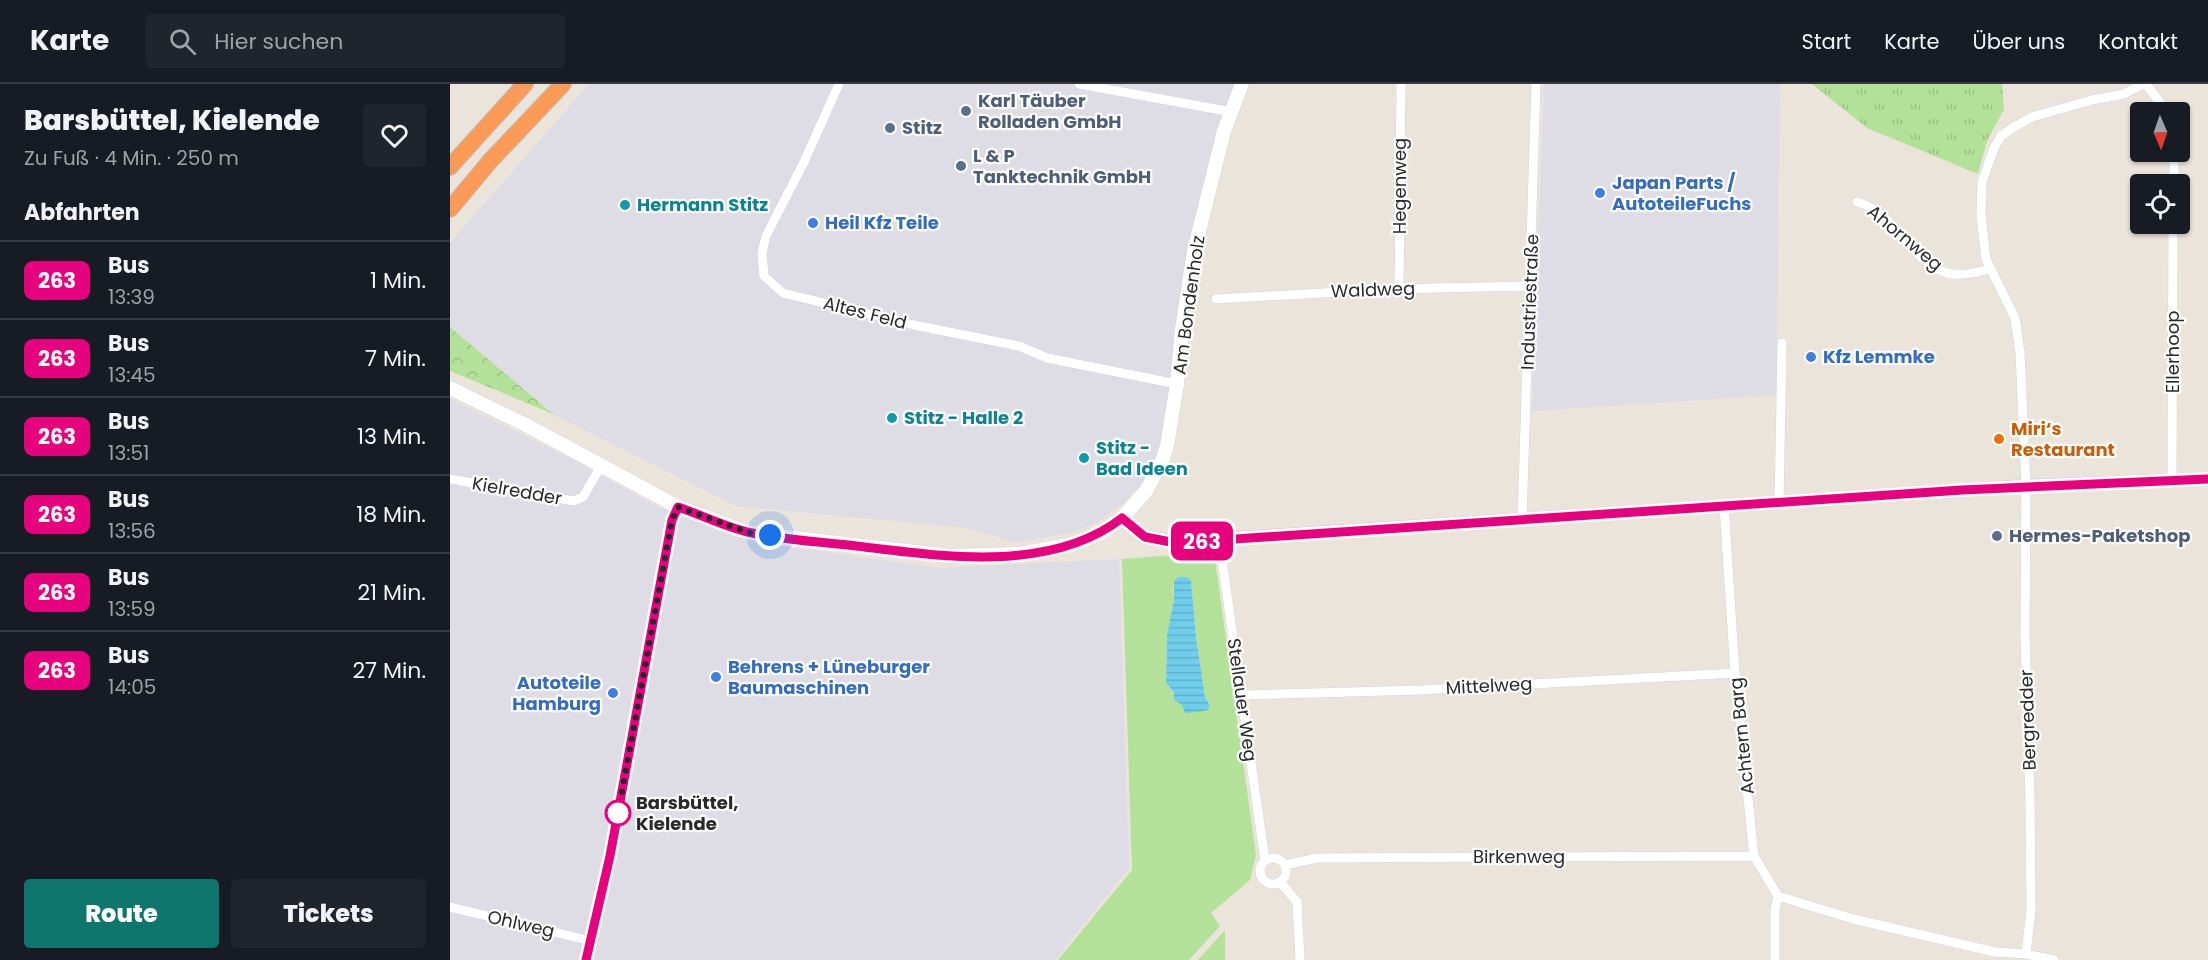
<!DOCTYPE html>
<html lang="de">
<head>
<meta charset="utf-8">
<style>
	:root { --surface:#171b24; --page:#20242c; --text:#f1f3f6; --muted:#9ea1a6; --line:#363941; --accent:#0f766e }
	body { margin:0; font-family:Poppins,sans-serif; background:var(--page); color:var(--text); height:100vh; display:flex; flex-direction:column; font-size:22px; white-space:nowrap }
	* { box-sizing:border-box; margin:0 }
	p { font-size:20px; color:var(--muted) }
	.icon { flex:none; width:33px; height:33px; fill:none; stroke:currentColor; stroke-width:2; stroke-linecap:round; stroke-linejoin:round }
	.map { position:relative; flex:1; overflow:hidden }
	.side { display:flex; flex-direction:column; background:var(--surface); width:450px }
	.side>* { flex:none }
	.badge { padding:0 12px; border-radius:9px; font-size:21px; line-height:39px }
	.needle { width:39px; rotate:178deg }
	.buttons { position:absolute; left:1680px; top:18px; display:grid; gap:12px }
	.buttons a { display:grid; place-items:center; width:60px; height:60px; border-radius:6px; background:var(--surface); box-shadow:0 2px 4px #0004; font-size:30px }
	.you { position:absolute; width:30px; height:30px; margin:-15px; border:4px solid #fff; border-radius:50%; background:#1a73e8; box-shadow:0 0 0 9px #1a73e833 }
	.map>.badge { position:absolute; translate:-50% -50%; box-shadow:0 0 0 3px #fff }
	h2 { padding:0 24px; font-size:22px; line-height:54px }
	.round { display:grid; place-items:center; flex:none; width:63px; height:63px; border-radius:6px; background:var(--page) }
	.head { display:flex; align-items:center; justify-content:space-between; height:102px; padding:0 24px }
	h1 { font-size:28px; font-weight:800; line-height:45px }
	.cta { display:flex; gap:12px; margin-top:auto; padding:12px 24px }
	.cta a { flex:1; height:69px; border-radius:6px; background:var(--accent); color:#fff; font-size:24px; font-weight:800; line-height:69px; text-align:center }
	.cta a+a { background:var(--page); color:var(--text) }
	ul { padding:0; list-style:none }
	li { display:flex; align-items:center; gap:18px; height:78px; padding:0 24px; border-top:2px solid var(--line) }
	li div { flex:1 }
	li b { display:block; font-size:22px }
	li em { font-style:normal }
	li .badge { min-width:66px; font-weight:700; text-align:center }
	header { display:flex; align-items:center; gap:36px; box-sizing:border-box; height:84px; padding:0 30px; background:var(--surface); border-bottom:2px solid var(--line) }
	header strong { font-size:28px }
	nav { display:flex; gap:33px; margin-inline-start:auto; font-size:21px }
	.search { width:420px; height:54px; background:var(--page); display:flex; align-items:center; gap:15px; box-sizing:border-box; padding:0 21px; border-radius:6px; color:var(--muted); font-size:22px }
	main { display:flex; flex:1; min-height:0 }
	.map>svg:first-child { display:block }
	.industrial { fill:#dedce4 }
	.grass { fill:#b3e199; fill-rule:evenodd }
	.forest { fill:url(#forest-crowns) }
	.park { fill:url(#park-tufts) }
	.water { fill:url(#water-rules) }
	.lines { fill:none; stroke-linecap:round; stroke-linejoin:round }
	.minor-casing { stroke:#d1d4e2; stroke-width:10 }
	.tertiary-casing { stroke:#d1d4e2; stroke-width:14 }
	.secondary-casing { stroke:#d1d4e2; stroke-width:15 }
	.motorway-casing { stroke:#c3c3c3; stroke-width:18 }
	.minor { stroke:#fff; stroke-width:9 }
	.tertiary { stroke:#fff; stroke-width:12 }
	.secondary { stroke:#fff; stroke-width:14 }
	.motorway { stroke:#fb9b57; stroke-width:16 }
	.line-casing { stroke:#fff; stroke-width:14 }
	.line { stroke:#e6007e; stroke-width:9 }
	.walk { stroke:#292929; stroke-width:6; stroke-dasharray:0 10.8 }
	.service-dot { fill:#5c6f8a; stroke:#fff; stroke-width:2 }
	.shop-dot { fill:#3f7fe0; stroke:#fff; stroke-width:2 }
	.culture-dot { fill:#0f9aa8; stroke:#fff; stroke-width:2 }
	.food-dot { fill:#e8710a; stroke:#fff; stroke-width:2 }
	.stop-dot { fill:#fff; stroke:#e6007e; stroke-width:3 }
	.labels { text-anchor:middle; stroke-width:4.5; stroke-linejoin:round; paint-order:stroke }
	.service-label { font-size:18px; font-weight:bold; fill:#4e5e75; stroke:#fff; text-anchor:start }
	.shop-label { font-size:18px; font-weight:bold; fill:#366cbe; stroke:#fff; text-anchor:start }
	.street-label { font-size:18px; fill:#292929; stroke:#fff }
	.culture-label { font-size:18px; font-weight:bold; fill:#0d838f; stroke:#fff; text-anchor:start }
	.food-label { font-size:18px; font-weight:bold; fill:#c56008; stroke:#fff; text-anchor:start }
	.stop-label { font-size:18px; font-weight:bold; fill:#292929; stroke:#fff; text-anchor:start }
</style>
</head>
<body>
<header>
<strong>Karte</strong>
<div class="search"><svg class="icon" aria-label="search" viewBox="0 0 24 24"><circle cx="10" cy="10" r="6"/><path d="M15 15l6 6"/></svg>Hier suchen</div>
<nav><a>Start</a><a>Karte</a><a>Über uns</a><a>Kontakt</a></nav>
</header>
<main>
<section class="side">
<div class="head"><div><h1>Barsbüttel, Kielende</h1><p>Zu Fuß · 4 Min. · 250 m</p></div><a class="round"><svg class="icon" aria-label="heart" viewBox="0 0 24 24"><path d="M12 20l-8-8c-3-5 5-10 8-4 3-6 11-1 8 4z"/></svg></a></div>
<h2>Abfahrten</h2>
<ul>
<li><span class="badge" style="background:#e6007e;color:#fff">263</span><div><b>Bus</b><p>13:39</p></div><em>1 Min.</em></li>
<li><span class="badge" style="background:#e6007e;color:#fff">263</span><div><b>Bus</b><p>13:45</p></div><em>7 Min.</em></li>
<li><span class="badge" style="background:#e6007e;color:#fff">263</span><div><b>Bus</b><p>13:51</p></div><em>13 Min.</em></li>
<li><span class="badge" style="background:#e6007e;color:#fff">263</span><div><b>Bus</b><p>13:56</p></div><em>18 Min.</em></li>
<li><span class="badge" style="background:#e6007e;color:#fff">263</span><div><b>Bus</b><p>13:59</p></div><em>21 Min.</em></li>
<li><span class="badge" style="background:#e6007e;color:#fff">263</span><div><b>Bus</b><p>14:05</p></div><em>27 Min.</em></li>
</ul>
<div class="cta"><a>Route</a><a>Tickets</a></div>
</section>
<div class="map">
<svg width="1758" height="876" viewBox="0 0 1758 876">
	<defs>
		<pattern id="forest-crowns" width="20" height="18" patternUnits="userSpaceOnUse" patternTransform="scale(1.5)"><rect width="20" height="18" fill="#b3e199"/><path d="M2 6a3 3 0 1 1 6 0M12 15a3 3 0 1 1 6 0" fill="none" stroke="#9ac184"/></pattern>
		<pattern id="park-tufts" width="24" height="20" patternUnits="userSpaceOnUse" patternTransform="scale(1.5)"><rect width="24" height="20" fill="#b3e199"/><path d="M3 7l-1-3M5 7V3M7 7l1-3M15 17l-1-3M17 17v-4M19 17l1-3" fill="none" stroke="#9ac184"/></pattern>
		<pattern id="water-rules" width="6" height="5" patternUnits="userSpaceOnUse" patternTransform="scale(1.5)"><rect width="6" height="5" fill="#70cdec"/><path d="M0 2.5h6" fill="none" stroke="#61b0ca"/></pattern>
	</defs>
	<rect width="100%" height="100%" fill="#ebe4db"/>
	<path class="industrial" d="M139 0H785L767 46 744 137 728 232 712 359 704 381 694 397 674 418 648 438 621 449 564 458 517 444 285 422 103 330 0 243V159Z
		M1094 0H1330L1326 311 1082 327Z
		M0 315 128 378 208 423 298 457 488 484 669 475 679 784 605 876H0Z"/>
	<path class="grass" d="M764 468 806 771 800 796 761 829 770 842 739 876H608L682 786 672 475ZM741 496 746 553 755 613 759 619 741 629 730 619 716 599 717 551 724 516 723 502Z
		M775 846V876H748Z"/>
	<path class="forest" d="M0 243 103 330 0 287Z"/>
	<path class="park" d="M1362 0H1552L1554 25 1537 57 1528 90 1417 44Z"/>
	<path class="water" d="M729 493H736L741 496 746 553 755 613 760 622 758 626C752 627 740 629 735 629L732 621 724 616V609L716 599 717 551 724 516V497Z"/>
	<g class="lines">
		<g class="minor-casing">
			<path id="minor" d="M389 0 354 78 316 152 312 169 314 192 333 209 464 241 569 262 597 274 727 300
				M629 0 782 28
				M1696 0 1717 28
				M1724 100V68
				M1407 118C1446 128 1463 181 1497 189 1511 192 1526 189 1539 185
				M949 205 951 0
				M766 215 942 205 1081 202
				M0 395 124 417 133 413 151 382
				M1722 397 1723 140
				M1329 420 1332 259
				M1274 422 1285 589 1304 772 1328 812 1325 825V876
				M1072 436 1086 0
				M769 455 815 776
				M793 611 971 606 1285 589
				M810 787a13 13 0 1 1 26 0a13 13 0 1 1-26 0Z
				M835 781 867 774 1304 772
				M830 798 847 818 850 876
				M1328 812 1403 835 1545 868 1576 870 1604 876
				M0 823 141 857
				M1576 870 1581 826 1580 715 1575 551 1576 402 1570 269 1565 234 1536 175 1531 132 1532 98 1544 64 1551 52 1564 43 1582 33 1642 16 1674 10 1693 0
				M136 876 160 772 222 436 228 423"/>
		</g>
		<g class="tertiary-casing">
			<path id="tertiary" d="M672 434 695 453 727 458 1576 402 1758 395"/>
		</g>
		<g class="secondary-casing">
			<path id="secondary" d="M0 304 76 341 228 423 300 449 500 472 570 470 624 460 651 449 672 434 696 407 712 377 717 362 727 300 732 245 744 167 774 47 792 0"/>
		</g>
		<g class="motorway-casing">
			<path id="motorway" d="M0 83 75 0
				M0 125 41 76 113 0"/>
		</g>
		<use href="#minor" class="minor"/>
		<use href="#tertiary" class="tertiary"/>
		<use href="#secondary" class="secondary"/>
		<use href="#motorway" class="motorway"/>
	</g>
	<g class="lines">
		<g class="line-casing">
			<path id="line" d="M136 876 160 772 222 436 228 423C252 431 277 444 302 449 336 456 372 458 406 462 490 472 600 490 672 434L695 453 726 459 1512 406 1758 395"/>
		</g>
		<use href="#line" class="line"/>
		<path class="walk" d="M168 729 222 436 228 423 300 449 320 451"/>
	</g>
	<g class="service-dot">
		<circle cx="516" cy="27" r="6"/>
		<circle cx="440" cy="44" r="6"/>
		<circle cx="511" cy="82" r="6"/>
		<circle cx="1547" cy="452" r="6"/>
	</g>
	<g class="shop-dot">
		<circle cx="1150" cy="109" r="6"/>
		<circle cx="363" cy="139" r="6"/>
		<circle cx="1361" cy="273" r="6"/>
		<circle cx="266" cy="593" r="6"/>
		<circle cx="163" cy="609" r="6"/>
	</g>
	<g class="culture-dot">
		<circle cx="175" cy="121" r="6"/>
		<circle cx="442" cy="334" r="6"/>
		<circle cx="634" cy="374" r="6"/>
	</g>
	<circle class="food-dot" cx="1549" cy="355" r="6"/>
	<circle class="stop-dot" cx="168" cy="729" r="12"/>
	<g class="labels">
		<g class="service-label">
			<text x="528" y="23">Karl Täuber<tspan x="528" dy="21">Rolladen GmbH</tspan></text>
			<text x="452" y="50">Stitz</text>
			<text x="523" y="78">L &amp; P<tspan x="523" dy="21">Tanktechnik GmbH</tspan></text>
			<text x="1559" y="458">Hermes-Paketshop</text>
		</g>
		<g class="shop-label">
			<text x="1162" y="105">Japan Parts /<tspan x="1162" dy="21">AutoteileFuchs</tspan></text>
			<text x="375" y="145">Heil Kfz Teile</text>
			<text x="1373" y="279">Kfz Lemmke</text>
			<text x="278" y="589">Behrens + Lüneburger<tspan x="278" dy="21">Baumaschinen</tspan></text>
			<text x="151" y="605" text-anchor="end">Autoteile<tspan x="151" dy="21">Hamburg</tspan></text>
		</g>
		<g class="street-label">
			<text transform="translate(950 102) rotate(-90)" y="6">Hegenweg</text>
			<text transform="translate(1455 154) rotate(40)" y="6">Ahornweg</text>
			<text transform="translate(923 206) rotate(-2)" y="6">Waldweg</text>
			<text transform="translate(1080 218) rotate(-88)" y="6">Industriestraße</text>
			<text transform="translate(739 221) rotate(-82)" y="6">Am Bondenholz</text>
			<text transform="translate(415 229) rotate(14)" y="6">Altes Feld</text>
			<text transform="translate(1723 268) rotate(-90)" y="6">Ellerhoop</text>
			<text transform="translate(67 407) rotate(10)" y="6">Kielredder</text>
			<text transform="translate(1039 602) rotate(-3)" y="6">Mittelweg</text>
			<text transform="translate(792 616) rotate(82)" y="6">Stellauer Weg</text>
			<text transform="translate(1578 636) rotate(-92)" y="6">Bergredder</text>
			<text transform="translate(1292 652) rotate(-96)" y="6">Achtern Barg</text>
			<text x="1069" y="779">Birkenweg</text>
			<text transform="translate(71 840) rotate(13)" y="6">Ohlweg</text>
		</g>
		<g class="culture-label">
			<text x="187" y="127">Hermann Stitz</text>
			<text x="454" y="340">Stitz - Halle 2</text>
			<text x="646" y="370">Stitz -<tspan x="646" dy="21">Bad Ideen</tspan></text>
		</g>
		<g class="food-label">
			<text x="1561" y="351">Miri‘s<tspan x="1561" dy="21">Restaurant</tspan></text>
		</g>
		<g class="stop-label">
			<text x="186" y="725">Barsbüttel,<tspan x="186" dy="21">Kielende</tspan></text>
		</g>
	</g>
</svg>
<div class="buttons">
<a><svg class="needle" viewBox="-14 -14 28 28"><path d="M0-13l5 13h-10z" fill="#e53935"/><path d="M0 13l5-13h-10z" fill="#9ea1a6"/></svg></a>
<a><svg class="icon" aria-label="locate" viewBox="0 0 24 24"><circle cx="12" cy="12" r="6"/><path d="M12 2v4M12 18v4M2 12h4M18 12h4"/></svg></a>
</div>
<div class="you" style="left:320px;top:451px"></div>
<b class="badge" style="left:752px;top:457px;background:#e6007e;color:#fff">263</b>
</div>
</main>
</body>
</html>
